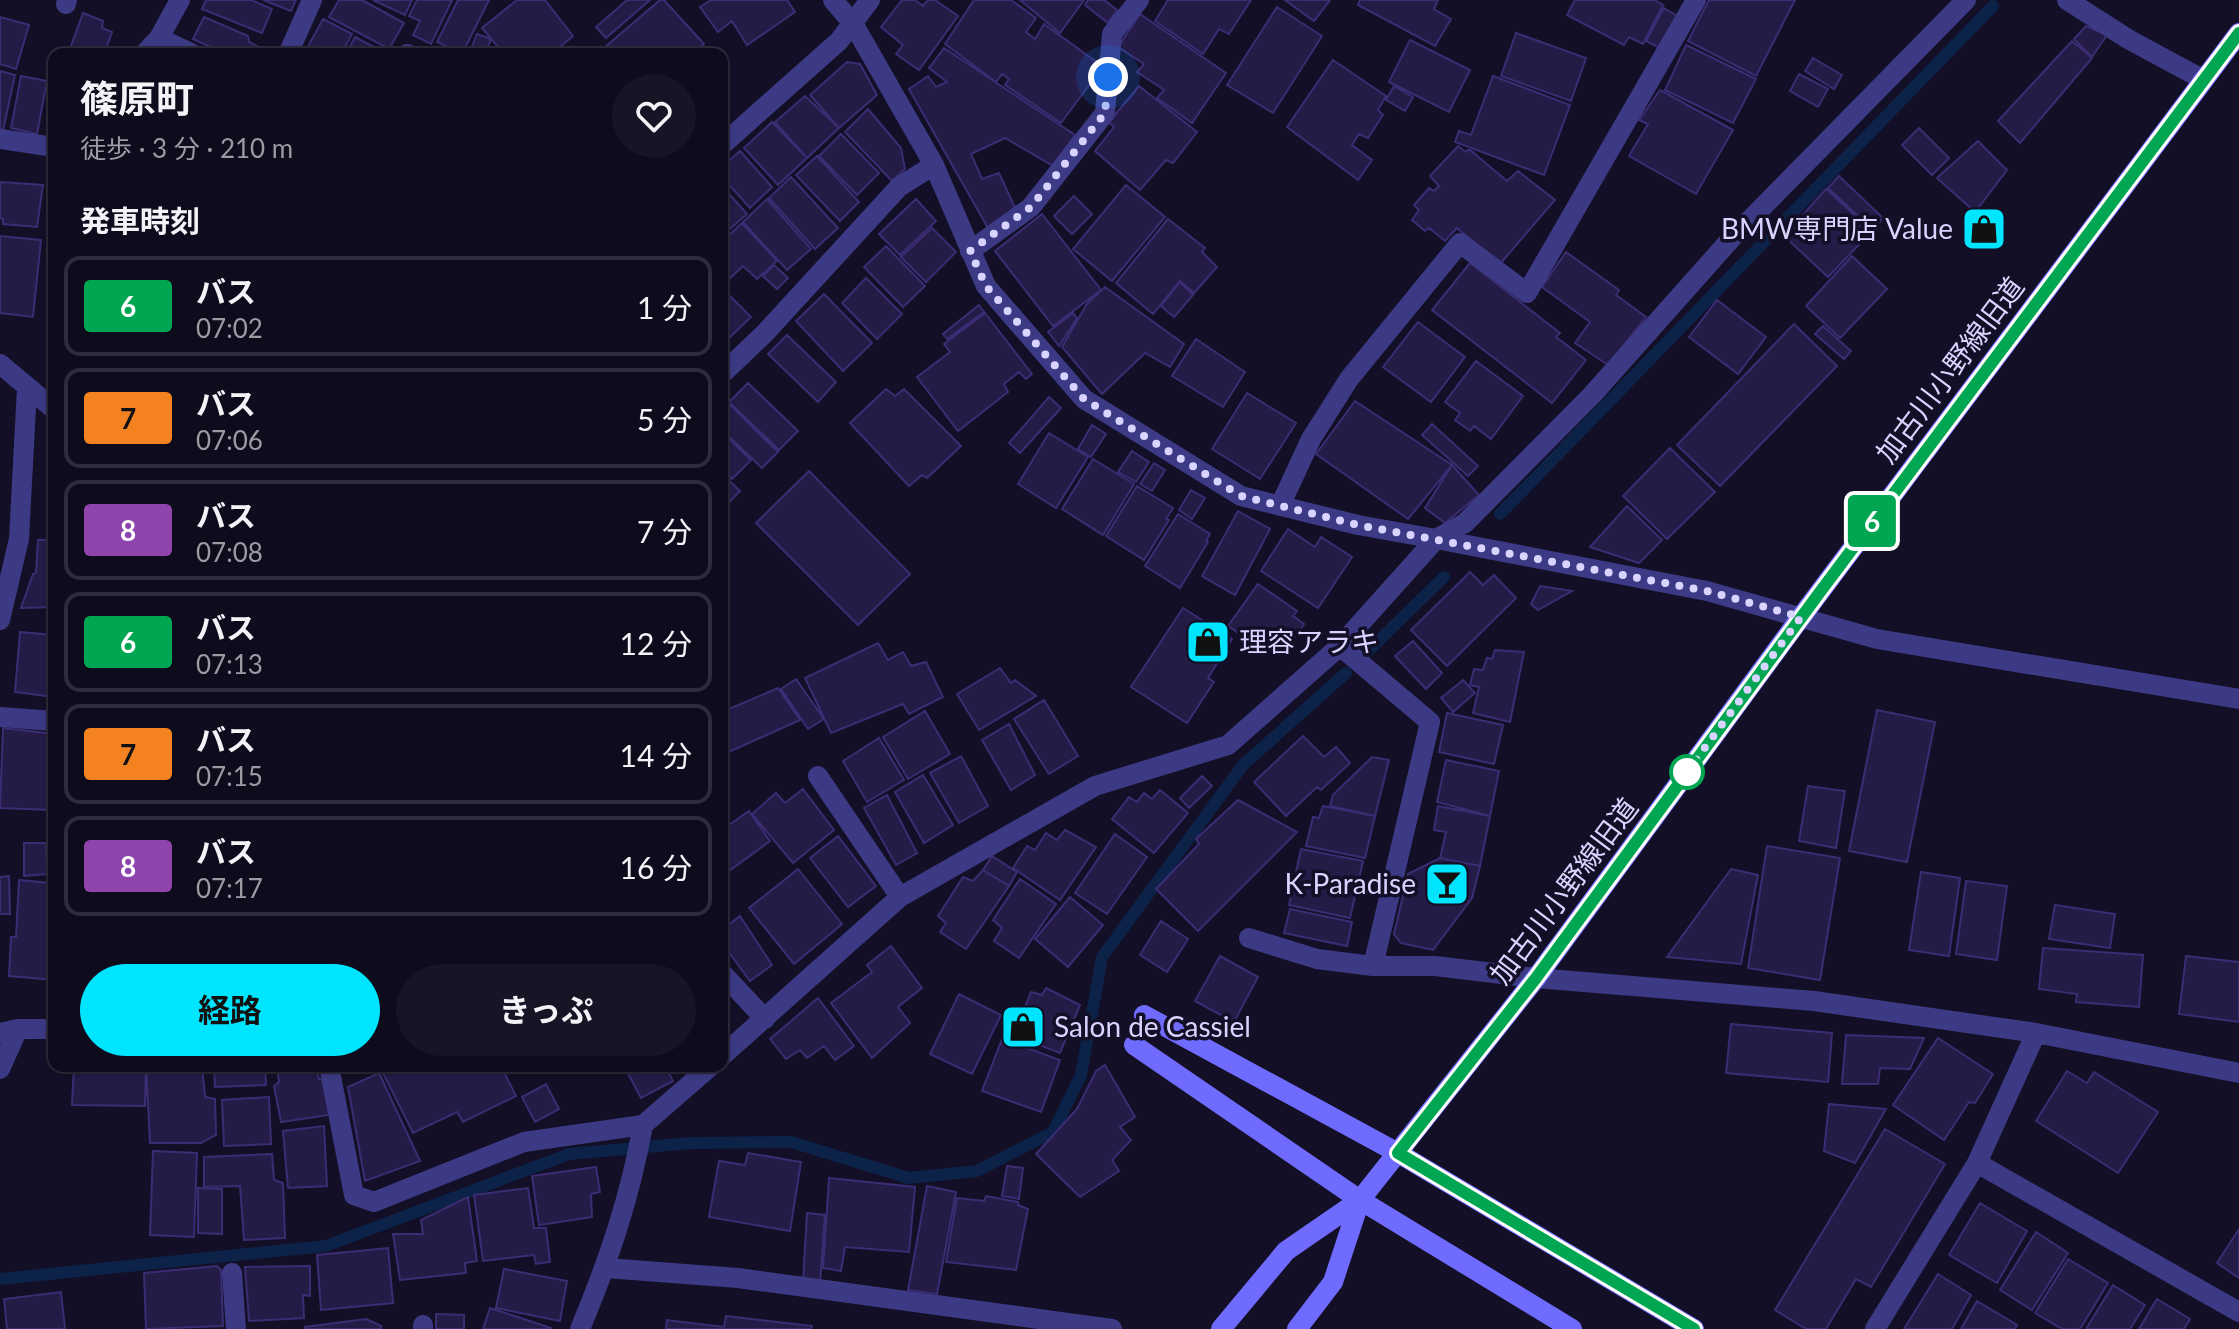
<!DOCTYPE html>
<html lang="ja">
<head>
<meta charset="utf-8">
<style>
	:root { --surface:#0e0b1c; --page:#171425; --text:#f1f3f6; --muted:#9b9ba3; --line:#2e2b3b; --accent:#00e5ff }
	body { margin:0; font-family:Lato,"Noto Sans JP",sans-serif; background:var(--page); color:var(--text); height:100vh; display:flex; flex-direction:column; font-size:30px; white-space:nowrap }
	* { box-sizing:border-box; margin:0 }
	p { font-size:26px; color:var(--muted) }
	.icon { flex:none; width:44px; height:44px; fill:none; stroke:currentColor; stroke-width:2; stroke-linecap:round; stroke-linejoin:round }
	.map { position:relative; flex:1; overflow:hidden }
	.sheet { position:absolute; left:48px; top:48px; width:680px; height:1024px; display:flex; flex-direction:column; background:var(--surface); border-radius:16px; box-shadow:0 2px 6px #0004,0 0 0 2px var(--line) }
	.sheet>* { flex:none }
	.badge { padding:0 16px; border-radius:6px; font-size:28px; line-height:52px }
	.you { position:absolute; width:40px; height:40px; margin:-20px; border:6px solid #fff; border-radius:50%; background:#1a73e8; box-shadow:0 0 0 12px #1a73e833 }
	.map>.badge { position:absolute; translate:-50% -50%; box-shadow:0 0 0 4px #fff }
	h2 { padding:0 32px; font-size:30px; line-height:72px }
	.round { display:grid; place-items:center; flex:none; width:84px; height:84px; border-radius:42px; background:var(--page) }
	.overview { display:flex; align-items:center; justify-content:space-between; height:136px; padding:0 32px }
	h1 { font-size:38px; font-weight:700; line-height:60px }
	.button { display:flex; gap:16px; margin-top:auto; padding:16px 32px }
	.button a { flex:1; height:92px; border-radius:48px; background:var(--accent); color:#111; font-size:32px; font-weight:700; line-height:92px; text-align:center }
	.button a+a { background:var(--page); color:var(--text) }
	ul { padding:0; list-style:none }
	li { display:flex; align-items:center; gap:24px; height:100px; margin:0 16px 12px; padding:0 16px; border:4px solid var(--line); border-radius:16px }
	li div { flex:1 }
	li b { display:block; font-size:30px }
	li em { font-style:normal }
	li .badge { min-width:88px; font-weight:700; text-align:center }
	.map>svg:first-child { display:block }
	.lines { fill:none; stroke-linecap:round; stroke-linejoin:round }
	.stream { stroke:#0c2248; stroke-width:12 }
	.building { fill:#241b47; stroke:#3b2d73; stroke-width:2 }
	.street { stroke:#3d3a85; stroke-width:20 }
	.secondary { stroke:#6f6bff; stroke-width:20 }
	.line-casing { stroke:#fff; stroke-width:18 }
	.line { stroke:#00a651; stroke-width:12 }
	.walk { stroke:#d9d4ff; stroke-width:8; stroke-dasharray:0 14.4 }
	.stop-dot { fill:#fff; stroke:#00a651; stroke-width:4 }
	.labels { text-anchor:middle; stroke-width:7; stroke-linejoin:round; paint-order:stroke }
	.poi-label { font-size:28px; fill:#d9d4ff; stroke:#130f26; text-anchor:end }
	.street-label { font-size:28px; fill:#d9d4ff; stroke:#130f26 }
</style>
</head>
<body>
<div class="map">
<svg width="2239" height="1329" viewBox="0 0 2239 1329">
	<rect width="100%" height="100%" fill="#130f26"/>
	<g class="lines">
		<path class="stream" d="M1500 514 1993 6
			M1367 652 1444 577
			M0 1279 326 1246 569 1154 690 1143 791 1142 909 1178 977 1171 1053 1132 1081 1075 1102 957 1243 765 1346 673"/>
	</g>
	<path class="building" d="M206 0H251L272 9 262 33 202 9Z
		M263 0H296L291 11Z
		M339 0H362L404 23 389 49 329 17Z
		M373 0H412L405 15Z
		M417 0H452L431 44 413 35 420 21 409 16Z
		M458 0H489L462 54 437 42Z
		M517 0H545L573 36 551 54H504L482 28Z
		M627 0H650L606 38 596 27Z
		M660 0H664L704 44 694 54H597Z
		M711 0H787L795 12 747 45 732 21 718 32 700 7Z
		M902 0H915L923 6 928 0H935L958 16 919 70 896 54 903 45 881 27Z
		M974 0H1011L1036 18 1026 32 1035 39 1044 24 1098 63V73L1061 123 1005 85 1009 79 1002 74 996 82 945 44Z
		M1020 0H1084L1060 33Z
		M1088 0H1104L1117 10 1108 23 1085 5Z
		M1168 0H1251L1229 34 1219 29 1203 54 1155 21Z
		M1285 0H1330L1314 21Z
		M1360 0H1438L1434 9 1451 19 1435 46 1358 5Z
		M1575 0H1654L1663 5 1643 44 1629 37 1624 45 1567 15Z
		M1709 0H1795L1756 76 1688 41Z
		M1277 7 1322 36 1273 113 1227 85Z
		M1664 8 1679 17 1662 49 1646 41Z
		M83 13 103 21 102 28 112 32 104 54H68Z
		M1140 14 1226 73 1192 123 1157 98 1164 90 1137 72 1144 64 1118 47Z
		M0 17 29 25 16 69 0 64Z
		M204 17 248 36 249 42 263 49 261 54H226L193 39Z
		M323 19 352 34 341 54H304Z
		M2086 26 2107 35 2092 57 2074 39Z
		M1516 33 1586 58 1571 101 1501 76Z
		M477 34 491 39 485 54H469Z
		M355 37 387 54H346Z
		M1410 40 1470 70 1449 112 1389 82Z
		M2072 41 2092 58 2020 143 1998 121Z
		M1686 45 1756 79 1733 123 1665 90Z
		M944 48 1075 135 1053 166 1005 138 971 154 982 179 999 173 1016 210 988 228 909 89 928 76 936 87 947 82 929 68Z
		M1813 58 1842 75 1834 89 1805 71Z
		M1333 60 1386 96 1378 110 1383 115 1368 138 1359 134 1352 145 1372 160 1358 180 1287 127Z
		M847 62 860 64 877 95 839 128 810 95Z
		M0 71 15 75 3 131 0 130Z
		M1799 74 1828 89 1818 107 1790 91Z
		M21 76 47 81 37 134 11 128Z
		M1493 76 1570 105 1544 175 1455 142 1459 131 1471 135Z
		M1139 86 1197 132 1173 163 1166 160 1140 190 1095 151 1114 127 1109 122Z
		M1394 86 1413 97 1405 111 1386 100Z
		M1660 90 1733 130 1696 194 1629 156 1648 124 1639 120Z
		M805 96 839 128 807 158 775 122Z
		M868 109 901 148 905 169 892 181 845 132Z
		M772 122 807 158 778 185 744 148Z
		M1919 128 1949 158 1932 175 1902 145Z
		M841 134 879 173 857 195 819 156Z
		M1978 141 2007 170 1975 212 1937 178Z
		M1458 146 1466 152 1469 149 1507 181 1518 171 1555 200 1500 264 1457 228 1445 241 1429 228 1425 231 1412 220 1419 210 1414 205 1429 188 1434 191 1439 186 1430 176Z
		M740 151 772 187 750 208 722 177V167Z
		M817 156 859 202 840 221 796 175Z
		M1839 176 1883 218 1873 230 1828 188Z
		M791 177 838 228 815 249 769 198Z
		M0 182 43 185 37 227 3 224V219L0 218Z
		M1126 185 1165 217 1112 281 1073 249Z
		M722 186 747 214 722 236Z
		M1826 189 1872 231 1828 277 1784 236Z
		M1074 196 1092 214 1072 234 1054 216Z
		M767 199 811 249 787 270 743 222Z
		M916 199 936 221 900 255 879 234Z
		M1042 214 1101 290 1053 326 995 251Z
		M1168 219 1205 248 1202 252 1217 267 1194 293 1180 281 1153 314 1116 283Z
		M742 223 777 261 757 279 743 266 726 282 722 278V242Z
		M932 228 956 252 926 282 901 257Z
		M0 236 41 240 33 317 0 313Z
		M886 246 925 286 903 307 864 267Z
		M1566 252 1619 290 1616 295 1646 317 1608 365 1575 343 1590 322 1542 287Z
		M1852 256 1887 289 1840 338 1806 306Z
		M1470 263 1560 333 1556 337 1586 360 1552 403 1432 310Z
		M774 265 788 278 777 289 763 276Z
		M866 278 902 314 877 339 842 303Z
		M1180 282 1193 295 1174 317 1161 306Z
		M1105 287 1184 344 1170 367 1145 353 1102 394 1062 347 1087 304Z
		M722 288 751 317 729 338 722 331Z
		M824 294 872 343 843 371 796 321Z
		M1717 300 1766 337 1738 374 1689 337Z
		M979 305 984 312 947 339 943 334Z
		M985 313 1032 374 1026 379 1019 372 1004 384 1008 392 958 431 917 377 950 352 944 344Z
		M1073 313 1077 318 1059 346 1048 332Z
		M1418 322 1465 357 1431 402 1383 367Z
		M47 323H54V375L47 374Z
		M1794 324 1837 366 1720 486 1677 445Z
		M1823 326 1851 351 1844 359 1815 334Z
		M787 335 836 382 818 402 768 354Z
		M1196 339 1245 372 1223 407 1172 376Z
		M1476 361 1523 396 1491 439 1474 426 1470 431 1455 420 1460 413 1445 402Z
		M748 383 798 431 779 450 729 402Z
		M886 389 895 396 904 389 961 446 927 478 922 475 909 486 850 423Z
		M1247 393 1296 423 1260 479 1212 449Z
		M1049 397 1061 408 1020 453 1009 443Z
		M1355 401 1452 465 1408 519 1316 454Z
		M729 404 778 452 762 468 722 430V410Z
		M1432 424 1478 466 1468 476 1422 435Z
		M1092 425 1106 434 1091 457 1078 449Z
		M722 432 751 460 732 479 722 470Z
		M1049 433 1088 457 1056 508 1018 484Z
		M1670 448 1715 492 1667 539 1623 496Z
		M1132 451 1149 462 1136 482 1118 472Z
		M1093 459 1134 484 1103 535 1062 509Z
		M1154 463 1165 470 1152 491 1140 484Z
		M1452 465 1479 495 1445 523 1425 508Z
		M809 471 910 574 858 625 756 523Z
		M722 474 740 491 723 509 722 508Z
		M1137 486 1173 508 1166 519 1169 520 1144 560 1106 536Z
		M1191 490 1205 498 1192 519 1179 510Z
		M1627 506 1662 540 1639 563 1590 547Z
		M1238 511 1270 529 1235 595 1202 576Z
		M1178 514 1210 534 1206 541 1208 542 1180 588 1145 566Z
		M1288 529 1315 547 1321 537 1352 557 1318 608 1261 571Z
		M38 540H54V607L21 608 33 574 36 573Z
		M1470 572 1483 585 1494 575 1516 598 1447 666 1411 630Z
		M1258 584 1297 611 1293 616 1304 624 1287 649 1278 643 1270 654 1228 626Z
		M1540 586 1572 591 1538 610 1531 604Z
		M1183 608 1232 639 1208 678 1214 682 1187 723 1131 687Z
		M20 632 54 635V697L15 692Z
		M1413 641 1442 673 1426 689 1395 656Z
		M878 643 888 660 903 652 911 666 926 662 943 697 909 714 903 704 831 733 805 678Z
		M1495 650 1524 652 1510 722 1473 713 1479 687 1470 685 1474 669 1483 670 1487 658 1492 659Z
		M1000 668 1011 683 1015 680 1036 696 979 730 957 694Z
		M796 679 824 719 808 729 781 689Z
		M1463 680 1475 693 1453 712 1441 698Z
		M778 688 800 720 722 755V712Z
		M1044 700 1078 756 1049 774 1014 719Z
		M1877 710 1935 722 1907 862 1849 851Z
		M925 711 950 754 908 779 883 737Z
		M1447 713 1503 725 1494 764 1439 752Z
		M1009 724 1035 775 1011 790 982 740Z
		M3 728 54 734V815L51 810 0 808Z
		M1303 736 1324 757 1336 747 1350 763 1321 790 1317 787 1286 816 1254 782Z
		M879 738 904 780 867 802 843 761Z
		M961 756 988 806 959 823 930 773Z
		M1372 757 1389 760 1375 816 1330 806 1333 795Z
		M1446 760 1499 771 1490 816 1437 802Z
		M923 775 953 825 924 843 895 792Z
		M1202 776 1212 786 1189 808 1180 798Z
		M1808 786 1845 791 1836 848 1799 841Z
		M803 789 834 830 793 863 752 814 776 793 785 803Z
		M1160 790 1188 813 1154 853 1112 819 1129 797 1137 802 1144 793 1152 799Z
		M887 795 917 853 896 865 864 808Z
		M1238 800 1297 832 1198 931 1156 889 1199 844 1196 839Z
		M1323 806 1375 816 1365 858 1306 846 1313 817 1319 818Z
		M1438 806 1490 816 1480 866 1440 858 1446 832 1434 830Z
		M749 811 770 841 729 871 722 862V830Z
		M1065 830 1096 847 1060 900 1013 868 1027 846 1035 850 1046 833 1057 840Z
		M1115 834 1147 857 1107 914 1075 893Z
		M838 836 876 886 848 907 810 858Z
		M24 843H46L47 874 24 876Z
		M1767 846 1840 858 1820 980 1748 968Z
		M1301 849 1363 861 1350 918 1289 905Z
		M992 856 1017 872 1009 886 983 870Z
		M1440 858 1480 866 1472 898 1433 950 1401 943 1394 934 1408 874Z
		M798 869 842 924 794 964 749 908Z
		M1731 869 1758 875 1741 964 1667 957Z
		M983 870 1009 886 966 949 940 932 946 923 938 916 963 877 973 881Z
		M1921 872 1960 878 1949 956 1909 950Z
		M9 876 10 914H0V877Z
		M1020 879 1056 904 1019 958 994 941 1002 928 993 920Z
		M19 880 49 883 48 917 54 918V980L9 976 11 937H16Z
		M1966 881 2007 886 1997 960 1956 954Z
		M1070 897 1103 925 1068 967 1035 939Z
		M2055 905 2115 914 2110 948 2049 939Z
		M1290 909 1352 922 1347 946 1284 933Z
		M740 916 772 965 750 981 722 943V930Z
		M1161 921 1188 939 1167 972 1140 955Z
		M891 946 922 988 898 1007 910 1023 872 1058 831 1003 872 972 867 965Z
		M2043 948 2143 955 2139 1007 2076 1002 2077 994 2039 989Z
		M1220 956 1258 977 1234 1022 1195 1001Z
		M2186 956 2239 962V1022L2179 1014Z
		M1046 988 1080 1005 1060 1053 1014 1035 1031 992 1042 995Z
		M959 994 1001 1015 972 1074 930 1054Z
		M818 998 854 1046 835 1060 824 1046 807 1058 800 1050 786 1059 770 1039Z
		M1731 1024 1832 1033 1828 1082 1726 1073Z
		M1846 1035 1924 1038 1910 1069 1880 1068 1878 1084H1842Z
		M1938 1038 1993 1074 1975 1103 1969 1102 1944 1140 1893 1105Z
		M1002 1039 1060 1060 1041 1112 982 1091Z
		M1105 1065 1135 1117 1120 1127 1131 1140 1112 1160 1119 1171 1080 1197 1036 1154 1077 1109 1096 1071Z
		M74 1066H146L145 1106 72 1105Z
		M146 1066H202L205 1097 215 1099 216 1135 201 1143H150Z
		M214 1066H265L266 1085 215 1087Z
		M277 1066H316L319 1079 324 1080 329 1115 281 1122 274 1086 279 1082Z
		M397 1066H501L516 1096 463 1122 457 1112 413 1133 383 1073Z
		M624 1066H665L673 1081 641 1098Z
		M2067 1071 2087 1083 2094 1072 2158 1112 2118 1173 2036 1121Z
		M379 1073 420 1161 365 1181 348 1087Z
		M546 1084 559 1109 535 1122 522 1097Z
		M269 1097 271 1144 224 1146 222 1100Z
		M1829 1104 1886 1109 1855 1163 1824 1151Z
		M324 1126 327 1186 288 1188 283 1131Z
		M1885 1129 1945 1164 1871 1287 1856 1279 1826 1329H1806L1775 1310Z
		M153 1151 197 1153 194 1237 150 1235Z
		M748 1153 801 1162 790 1231 709 1217 719 1161 745 1165Z
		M272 1154 274 1180 283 1183 285 1238 244 1240 240 1186 204 1187V1157Z
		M1007 1166 1023 1168 1019 1199 1002 1196Z
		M596 1167 600 1192 591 1194 592 1217 539 1225 532 1176Z
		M829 1178 915 1187 909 1252 845 1247 841 1271 823 1268Z
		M927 1186 956 1192 937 1294 908 1290Z
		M198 1188 222 1189V1234L198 1233Z
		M528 1188 534 1228H546L550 1262 536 1264 534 1255 483 1261 474 1195Z
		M986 1196 1018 1202V1205L1028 1209 1016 1270 946 1262 957 1198 984 1201Z
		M468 1197 477 1261 465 1263 466 1273 400 1280 393 1234H423L421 1220Z
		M1980 1203 2027 1231 1997 1283 1949 1255Z
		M807 1213 825 1215 820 1284 803 1282Z
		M2239 1229V1278L2217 1263Z
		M2036 1232 2068 1253 2032 1310 2000 1290Z
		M388 1248 393 1303 321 1310 317 1255Z
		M2068 1259 2108 1283 2080 1329H2062L2035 1313Z
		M217 1266 221 1270 223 1326 146 1329 144 1273Z
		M310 1266V1296L303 1295 304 1318 249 1321 245 1267Z
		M504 1269 567 1281 560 1321 496 1308Z
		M1938 1274 1971 1295 1952 1329H1904Z
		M2113 1285 2145 1305 2130 1329H2086Z
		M61 1292 65 1329H7L4 1299Z
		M2157 1299 2190 1319 2184 1329H2139Z
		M1977 1301 2017 1325 2015 1329H1961Z
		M490 1308 551 1328V1329H483Z
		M436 1314 464 1315V1329H436Z
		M726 1316 812 1326 811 1329H666L667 1320 724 1327Z
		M366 1319 381 1326V1329H305V1327Z"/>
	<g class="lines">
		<path class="street" d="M833 0 854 25 934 165 986 286 1084 399 1241 496 1358 525 1436 539 1465 523 1592 395 1730 240 1966 0
			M2067 0 2128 39 2202 79
			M66 4 67 0
			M159 38 193 54
			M144 54 159 38 180 0
			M288 54 312 0
			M407 54H408
			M0 139 54 147
			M722 145 839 41 870 0
			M970 251 1031 207 1105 113 1112 34 1139 0
			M0 364 54 409
			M722 374 765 333 899 187 934 165
			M1280 506 1311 439 1349 379 1460 243 1527 293 1696 0
			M0 620 19 539 27 388
			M1340 646 1430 722 1373 966
			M0 717 54 721
			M818 776 900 897
			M1249 938 1317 959 1373 966H1435L1536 978 1814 1001 2036 1033 2239 1073
			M722 973 765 1019
			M0 1033 18 1029H54
			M2036 1033 1977 1163 2239 1312
			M722 1056 900 897 1095 786 1228 745 1340 646 1436 539 1707 591 1877 639 2239 699
			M329 1066 354 1195 374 1202 524 1142 643 1125 711 1066
			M0 1069 18 1029
			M606 1268 738 1278 1112 1329
			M232 1273 236 1329
			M423 1325V1329
			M580 1329C608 1262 630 1198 643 1125
			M1875 1329 1977 1163"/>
		<path class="secondary" d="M1144 1015 1398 1153 1694 1329
			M1134 1045 1360 1200 1572 1329
			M1221 1329 1286 1251 1360 1200 1536 978 1801 617 2239 33
			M1297 1329 1333 1282 1360 1200"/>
	</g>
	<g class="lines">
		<g class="line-casing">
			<path id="line" d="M1694 1329 1398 1153 1536 978 1820 592 2239 33"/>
		</g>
		<use href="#line" class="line"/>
		<path class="walk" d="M1108 77 1105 113 1031 207 970 251 986 286 1084 399 1241 496 1358 525 1707 591 1801 617 1687 772"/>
	</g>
	<defs>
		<g id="shop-square" transform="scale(2.3)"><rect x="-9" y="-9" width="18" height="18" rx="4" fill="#00e5ff" stroke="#130f26"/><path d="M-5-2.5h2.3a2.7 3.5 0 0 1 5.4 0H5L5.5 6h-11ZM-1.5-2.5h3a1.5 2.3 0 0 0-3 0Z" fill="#111"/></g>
		<g id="bar-square" transform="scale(2.3)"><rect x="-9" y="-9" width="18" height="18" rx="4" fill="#00e5ff" stroke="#130f26"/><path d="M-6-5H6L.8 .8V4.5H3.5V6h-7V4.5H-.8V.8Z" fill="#111"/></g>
	</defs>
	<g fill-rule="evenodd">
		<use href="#shop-square" x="1984" y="229"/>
		<use href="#shop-square" x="1208" y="642"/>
		<use href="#bar-square" x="1447" y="884"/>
		<use href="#shop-square" x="1023" y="1027"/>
	</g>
	<circle class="stop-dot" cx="1687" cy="772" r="16"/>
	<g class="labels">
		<g class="poi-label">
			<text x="1953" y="239">BMW専門店 Value</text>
			<text x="1239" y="652" text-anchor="start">理容アラキ</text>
			<text x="1416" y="894">K-Paradise</text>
			<text x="1054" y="1037" text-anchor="start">Salon de Cassiel</text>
		</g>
		<g class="street-label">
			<text transform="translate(1950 370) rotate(-53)" y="10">加古川小野線旧道</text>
			<text transform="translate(1564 891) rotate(-53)" y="10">加古川小野線旧道</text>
		</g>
	</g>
</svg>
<div class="you" style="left:1108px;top:77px"></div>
<b class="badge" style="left:1872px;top:521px;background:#00a651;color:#fff">6</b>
<section class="sheet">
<div class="overview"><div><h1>篠原町</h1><p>徒歩 · 3 分 · 210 m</p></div><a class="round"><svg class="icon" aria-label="heart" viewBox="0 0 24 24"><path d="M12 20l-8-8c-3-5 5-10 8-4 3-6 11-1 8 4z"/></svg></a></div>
<h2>発車時刻</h2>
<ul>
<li><span class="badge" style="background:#00a651;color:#fff">6</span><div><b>バス</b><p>07:02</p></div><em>1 分</em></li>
<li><span class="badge" style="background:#f58220;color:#111">7</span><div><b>バス</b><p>07:06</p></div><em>5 分</em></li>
<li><span class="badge" style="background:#8e44ad;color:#fff">8</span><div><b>バス</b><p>07:08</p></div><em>7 分</em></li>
<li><span class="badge" style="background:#00a651;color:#fff">6</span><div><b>バス</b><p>07:13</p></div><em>12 分</em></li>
<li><span class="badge" style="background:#f58220;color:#111">7</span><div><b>バス</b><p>07:15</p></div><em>14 分</em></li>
<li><span class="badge" style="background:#8e44ad;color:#fff">8</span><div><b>バス</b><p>07:17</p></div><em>16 分</em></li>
</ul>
<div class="button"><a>経路</a><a>きっぷ</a></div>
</section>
</div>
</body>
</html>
